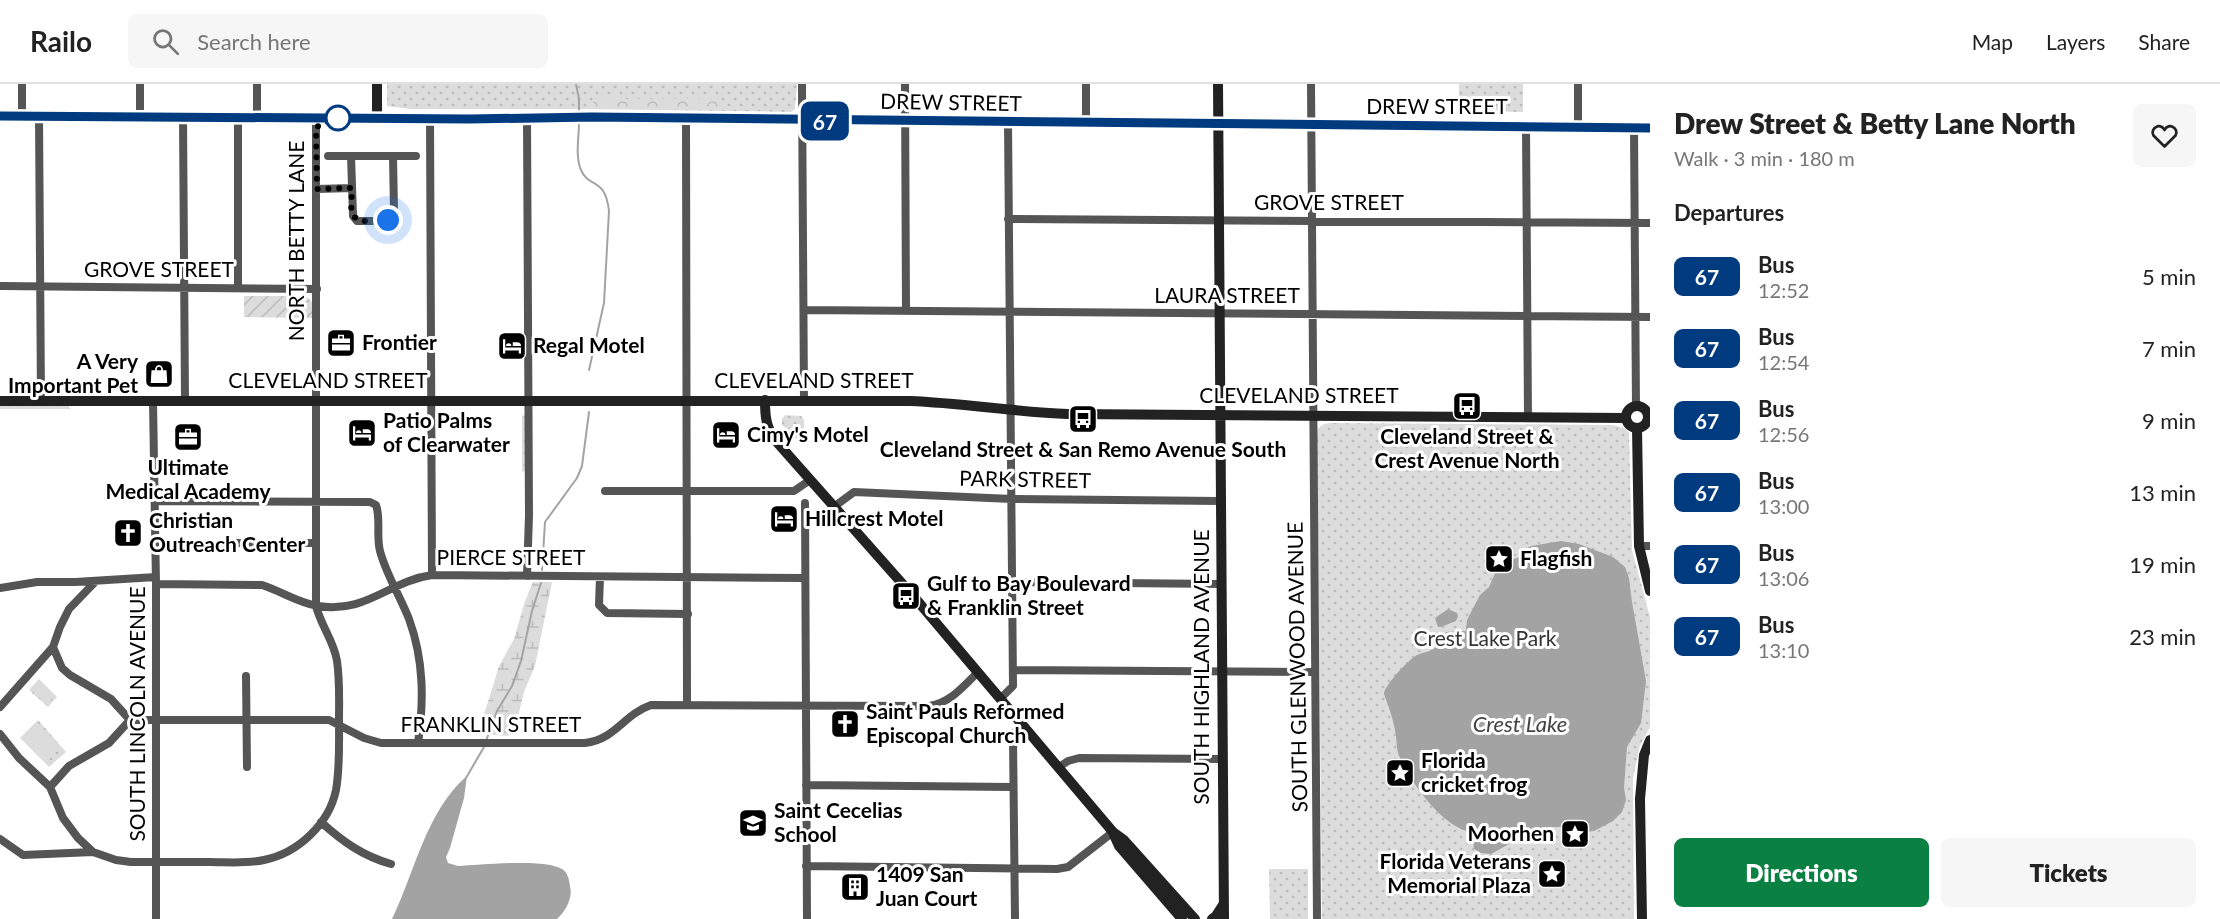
<!DOCTYPE html>
<html lang="en">
<head>
<meta charset="utf-8">
<style>
	:root { --surface:#fff; --page:#f6f6f6; --text:#222; --muted:#767676; --line:#e0e0e0; --accent:#0b8043 }
	body { margin:0; font-family:Lato,sans-serif; background:var(--page); color:var(--text); height:100vh; display:flex; flex-direction:column; font-size:22px; white-space:nowrap }
	* { box-sizing:border-box; margin:0 }
	p { font-size:20px; color:var(--muted) }
	.icon { flex:none; width:33px; height:33px; fill:none; stroke:currentColor; stroke-width:2; stroke-linecap:round; stroke-linejoin:round }
	.map { position:relative; flex:1; overflow:hidden }
	.side { display:flex; flex-direction:column; background:var(--surface); width:570px }
	.side>* { flex:none }
	.badge { padding:0 12px; border-radius:9px; font-size:21px; line-height:39px }
	.you { position:absolute; width:30px; height:30px; margin:-15px; border:4px solid #fff; border-radius:50%; background:#1a73e8; box-shadow:0 0 0 9px #1a73e833 }
	.map>.badge { position:absolute; translate:-50% -50%; box-shadow:0 0 0 3px #fff }
	h2 { padding:0 24px; font-size:22px; line-height:54px }
	.round { display:grid; place-items:center; flex:none; width:63px; height:63px; border-radius:9px; background:var(--page) }
	.head { display:flex; align-items:center; justify-content:space-between; height:102px; padding:0 24px }
	h1 { font-size:28px; font-weight:800; line-height:45px }
	.action { display:flex; gap:12px; margin-top:auto; padding:12px 24px }
	.action a { flex:1; height:69px; border-radius:9px; background:var(--accent); color:#fff; font-size:24px; font-weight:800; line-height:69px; text-align:center }
	.action a+a { background:var(--page); color:var(--text) }
	ul { padding:0; list-style:none }
	li { display:flex; align-items:center; gap:18px; height:72px; padding:0 24px }
	li div { flex:1 }
	li b { display:block; font-size:22px }
	li em { font-style:normal }
	li .badge { min-width:66px; font-weight:700; text-align:center }
	header { display:flex; align-items:center; gap:36px; box-sizing:border-box; height:84px; padding:0 30px; background:var(--surface); border-bottom:2px solid var(--line) }
	header strong { font-size:28px }
	nav { display:flex; gap:33px; margin-inline-start:auto; font-size:21px }
	.search { width:420px; height:54px; background:var(--page); display:flex; align-items:center; gap:15px; box-sizing:border-box; padding:0 21px; border-radius:9px; color:var(--muted); font-size:22px }
	main { display:flex; flex:1; min-height:0 }
	.map>svg:first-child { display:block }
	.grass { fill:url(#grass-dots) }
	.forest { fill:url(#forest-crowns) }
	.wetland { fill:url(#wetland-marsh) }
	.garden { fill:url(#garden-furrows) }
	.pitch { fill:#dcdcdc }
	.water { fill:#a3a3a3 }
	.lines { fill:none; stroke-linecap:round; stroke-linejoin:round }
	.stream { stroke:#a3a3a3; stroke-width:2 }
	.street { stroke:#555; stroke-width:8 }
	.secondary { stroke:#222; stroke-width:10 }
	.line-casing { stroke:#fff; stroke-width:14 }
	.line { stroke:#003b80; stroke-width:9 }
	.walk { stroke:#000; stroke-width:6; stroke-dasharray:0 10.8 }
	.stop-dot { fill:#fff; stroke:#003b80; stroke-width:3 }
	.labels { text-anchor:middle; stroke-width:6; stroke-linejoin:round; paint-order:stroke }
	.street-label { font-size:21px; fill:#000; stroke:#fff }
	.poi-label { font-size:21px; font-weight:bold; fill:#000; stroke:#fff; text-anchor:start }
	.park-label { font-size:21px; fill:#333; stroke:#fff }
	.water-label { font-size:22px; font-style:italic; fill:#444; stroke:#fff }
</style>
</head>
<body>
<header>
<strong>Railo</strong>
<div class="search"><svg class="icon" aria-label="search" viewBox="0 0 24 24"><circle cx="10" cy="10" r="6"/><path d="M15 15l6 6"/></svg>Search here</div>
<nav><a>Map</a><a>Layers</a><a>Share</a></nav>
</header>
<main>
<div class="map">
<svg width="1650" height="835" viewBox="0 0 1650 835">
	<defs>
		<pattern id="grass-dots" width="8" height="8" patternUnits="userSpaceOnUse" patternTransform="scale(1.5)"><rect width="8" height="8" fill="#dcdcdc"/><path d="M2 2h.1M6 6h.1" fill="none" stroke="#bbb" stroke-width="1.8" stroke-linecap="round"/></pattern>
		<pattern id="forest-crowns" width="20" height="18" patternUnits="userSpaceOnUse" patternTransform="scale(1.5)"><rect width="20" height="18" fill="#dcdcdc"/><path d="M2 6a3 3 0 1 1 6 0M12 15a3 3 0 1 1 6 0" fill="none" stroke="#bbb"/></pattern>
		<pattern id="wetland-marsh" width="20" height="14" patternUnits="userSpaceOnUse" patternTransform="scale(1.5)"><rect width="20" height="14" fill="#dcdcdc"/><path d="M1 5h8M5 5V1M11 12h8M15 12V8" fill="none" stroke="#bbb"/></pattern>
		<pattern id="garden-furrows" width="10" height="10" patternUnits="userSpaceOnUse" patternTransform="scale(1.5)"><rect width="10" height="10" fill="#dcdcdc"/><path d="M-1 1l2-2M0 10L10 0M9 11l2-2" fill="none" stroke="#bbb"/></pattern>
	</defs>
	<rect width="100%" height="100%" fill="#fff"/>
	<path class="grass" d="M387 0H797L795 25 791 28 585 25H410L387 22Z
		M1459 0H1523V28L1459 27Z
		M0 322H68L71 325H0Z
		M522 331 525 332V387L522 388Z
		M785 331 801 332 804 336V357H800L797 354 792 353 790 347 782 341V335Z
		M1330 339 1613 341 1625 344 1629 349 1632 466 1650 533V643L1640 662 1633 694 1634 835H1322L1317 349C1319 341 1323 340 1330 339Z
		M39 595 57 613 48 623 29 606Z
		M38 636 66 668 49 683 20 654Z
		M1269 785H1308V835H1270Z"/>
	<path class="forest" d="M604 12 624 15 716 14 724 19 723 22 714 25 590 23 597 13Z"/>
	<path class="wetland" d="M533 498H552L535 582 524 608 517 637 508 652 481 650 483 634 499 582 514 555 525 517Z"/>
	<path class="garden" d="M244 212H306L312 218V234L244 233Z"/>
	<path class="pitch" d="M1412 357 1429 358 1428 370 1411 369Z
		M39 601 53 613 47 620 33 607Z
		M38 639 47 649 32 664 22 654Z
		M48 650 58 660 43 675 33 665Z"/>
	<path class="water" d="M1561 457 1579 460 1613 473 1625 483 1629 494 1632 518 1646 597 1641 639 1627 663 1624 704 1626 716 1622 728 1613 737 1594 747 1577 749 1562 743H1551L1527 750 1491 770 1481 769 1474 765 1473 754 1475 747 1471 745 1467 747C1441 741 1407 694 1398 669 1396 661 1397 654 1395 646 1393 634 1388 621 1384 610 1384 602 1409 575 1417 571 1423 568 1430 568 1435 564 1439 559 1441 553 1446 548L1466 547 1467 536 1480 511 1489 503 1496 487 1503 478 1517 474 1522 471 1525 465 1531 462Z
		M1448 525 1457 529 1458 532 1456 537 1441 543H1438L1435 534Z
		M467 692 464 714 450 764 446 773 448 779 458 782C482 781 544 774 562 785 568 789 569 795 570 802 573 814 566 827 557 835H392C415 788 426 727 467 692Z"/>
	<g class="lines">
		<path class="stream" d="M576 0 579 15V30
			M579 39C579 53 575 72 581 86 589 105 605 92 609 127L604 219 589 286
			M542 486 545 438 577 394 582 382 589 328
			M486 657 497 627 512 602 521 577 532 527 541 499
			M466 694 484 663"/>
		<path class="street" d="M22 0V32
			M140 0V33
			M257 0V33
			M802 0 804 316
			M905 0 906 227
			M1086 0V40
			M1311 0 1317 835
			M1578 0V44
			M39 32 41 317
			M183 33 185 316
			M238 33V204
			M430 34 432 491
			M686 34 687 620
			M1526 43 1528 333
			M1634 44 1636 323
			M328 72H416
			M351 72 353 132 357 137H384L390 135 394 127 393 72
			M317 105 352 104
			M1008 135 1650 139
			M0 202 317 205
			M804 226 1650 233
			M153 317 156 500V835
			M605 407H794L810 396
			M155 417 370 418 376 421C381 435 376 452 380 467 386 490 400 512 409 535 424 576 424 617 418 659
			M805 419 807 835
			M835 422 854 408 1012 415 1220 417
			M229 459H316
			M1639 462H1650
			M527 492 529 431 527 35
			M600 493 599 521 607 529 688 530
			M1013 498 1221 500
			M156 500 262 501C281 507 298 519 318 522 366 530 389 497 432 491L805 494
			M0 504 37 498H75L156 493
			M53 563 62 584 70 591 111 615 130 636
			M1013 586 1315 588
			M246 592 247 683
			M1001 614 1013 602 1008 39
			M0 623 53 563 60 543 69 525 96 497
			M130 636H329L364 654 381 659H585C616 655 623 631 651 621L929 622C950 619 964 602 978 588
			M0 650 19 674 50 703 63 734 78 754 93 768
			M1059 683 1068 677 1079 674 1222 675
			M806 701 1013 703
			M50 703 69 682 109 659 130 636
			M321 738C343 758 363 772 391 780
			M0 755 23 771 93 768 116 776 131 778C157 778 183 778 209 778 228 778 246 780 264 776 298 769 329 740 336 706 340 683 339 660 339 637 339 617 340 597 337 577 334 557 321 542 316 522V34
			M806 782 1057 785 1068 783 1113 748
			M1015 835 1013 654 1015 648 1022 639"/>
		<path class="secondary" d="M377 0V34
			M1218 0 1224 835
			M0 32 639 34 1650 44
			M765 316C765 332 766 343 775 356L915 514 1113 748 1124 756 1195 835
			M0 317H910C963 319 1015 328 1068 330L1626 334
			M1626 333a11 11 0 1 1 22 0a11 11 0 1 1-22 0Z
			M1637 344 1639 462 1650 507
			M1114 751 1119 762 1182 835
			M1212 835 1216 832 1223 821
			M1642 835 1640 715 1644 671 1650 656"/>
	</g>
	<g class="lines">
		<g class="line-casing">
			<path id="line" d="M0 32 470 35 592 33 1650 44"/>
		</g>
		<use href="#line" class="line"/>
		<path class="walk" d="M338 34 316 43 317 105 352 104C352 122 346 137 368 137 375 137 381 138 388 136"/>
	</g>
	<defs>
		<g id="office-square" transform="scale(1.5)"><rect x="-9" y="-9" width="18" height="18" rx="4" fill="#000" stroke="#fff"/><path d="M-6-3h4V-5.5h4V-3h4V5H-6ZM-1-4.5V-3h2v-1.5ZM-6 0V1H6V0Z" fill="#fff"/></g>
		<g id="hotel-square" transform="scale(1.5)"><rect x="-9" y="-9" width="18" height="18" rx="4" fill="#000" stroke="#fff"/><path d="M-6-4.5h1.5V1H6V5H4.5V3h-9V5H-6ZM-4 0a1.8 1.8 0 1 1 3.6 0ZM.5 0V-2.5h3Q6-2.5 6 0Z" fill="#fff"/></g>
		<g id="shop-square" transform="scale(1.5)"><rect x="-9" y="-9" width="18" height="18" rx="4" fill="#000" stroke="#fff"/><path d="M-5-2.5h2.3a2.7 3.5 0 0 1 5.4 0H5L5.5 6h-11ZM-1.5-2.5h3a1.5 2.3 0 0 0-3 0Z" fill="#fff"/></g>
		<g id="bus-square" transform="scale(1.5)"><rect x="-9" y="-9" width="18" height="18" rx="4" fill="#000" stroke="#fff"/><path d="M-5-6H5V4H4V6H2V4H-2V6H-4V4H-5ZM-3.5-4V0h7V-4ZM-3.5 1.2v1.5H-2V1.2ZM2 1.2v1.5H3.5V1.2Z" fill="#fff"/></g>
		<g id="church-square" transform="scale(1.5)"><rect x="-9" y="-9" width="18" height="18" rx="4" fill="#000" stroke="#fff"/><path d="M-1.2-6h2.4v3.5h3.3v2.4h-3.3V6h-2.4V-.1h-3.3v-2.4h3.3Z" fill="#fff"/></g>
		<g id="sight-square" transform="scale(1.5)"><rect x="-9" y="-9" width="18" height="18" rx="4" fill="#000" stroke="#fff"/><path d="M0-6L1.8-2.2L6-1.7L2.9 1.2L3.7 5.4L0 3.3L-3.7 5.4L-2.9 1.2L-6-1.7L-1.8-2.2Z" fill="#fff"/></g>
		<g id="school-square" transform="scale(1.5)"><rect x="-9" y="-9" width="18" height="18" rx="4" fill="#000" stroke="#fff"/><path d="M0-5L7-2L0 1L-7-2ZM-4 1L0 2.5L4 1V4Q0 6-4 4Z" fill="#fff"/></g>
		<g id="building-square" transform="scale(1.5)"><rect x="-9" y="-9" width="18" height="18" rx="4" fill="#000" stroke="#fff"/><path d="M-4-6H4V6H1V3H-1V6H-4ZM-2.5-4.3h1.7v1.8h-1.7ZM.8-4.3h1.7v1.8H.8ZM-2.5-1h1.7V.8h-1.7ZM.8-1h1.7V.8H.8Z" fill="#fff"/></g>
	</defs>
	<g fill-rule="evenodd">
		<use href="#office-square" x="341" y="259"/>
		<use href="#hotel-square" x="512" y="262"/>
		<use href="#shop-square" x="159" y="290"/>
		<use href="#bus-square" x="1467" y="322"/>
		<use href="#bus-square" x="1083" y="335"/>
		<use href="#hotel-square" x="362" y="349"/>
		<use href="#hotel-square" x="726" y="351"/>
		<use href="#office-square" x="188" y="353"/>
		<use href="#hotel-square" x="784" y="435"/>
		<use href="#church-square" x="128" y="449"/>
		<use href="#sight-square" x="1499" y="475"/>
		<use href="#bus-square" x="906" y="512"/>
		<use href="#church-square" x="845" y="640"/>
		<use href="#sight-square" x="1400" y="689"/>
		<use href="#school-square" x="753" y="739"/>
		<use href="#sight-square" x="1575" y="750"/>
		<use href="#sight-square" x="1552" y="790"/>
		<use href="#building-square" x="855" y="803"/>
	</g>
	<circle class="stop-dot" cx="338" cy="34" r="12"/>
	<g class="labels">
		<g class="street-label">
			<text transform="translate(951 19) rotate(1)" y="7">DREW STREET</text>
			<text x="1437" y="30">DREW STREET</text>
			<text x="1329" y="126">GROVE STREET</text>
			<text transform="translate(297 157) rotate(-90)" y="7">NORTH BETTY LANE</text>
			<text x="159" y="193">GROVE STREET</text>
			<text x="1227" y="219">LAURA STREET</text>
			<text x="328" y="304">CLEVELAND STREET</text>
			<text x="814" y="304">CLEVELAND STREET</text>
			<text x="1299" y="319">CLEVELAND STREET</text>
			<text transform="translate(1025 396) rotate(1)" y="7">PARK STREET</text>
			<text x="511" y="481">PIERCE STREET</text>
			<text transform="translate(1202 583) rotate(-90)" y="7">SOUTH HIGHLAND AVENUE</text>
			<text transform="translate(1298 583) rotate(-91)" y="7">SOUTH GLENWOOD AVENUE</text>
			<text transform="translate(138 630) rotate(-90)" y="7">SOUTH LINCOLN AVENUE</text>
			<text x="491" y="648">FRANKLIN STREET</text>
		</g>
		<g class="poi-label">
			<text x="362" y="266">Frontier</text>
			<text x="533" y="269">Regal Motel</text>
			<text x="138" y="285" text-anchor="end">A Very<tspan x="138" dy="24">Important Pet</tspan></text>
			<text x="383" y="344">Patio Palms<tspan x="383" dy="24">of Clearwater</tspan></text>
			<text x="747" y="358">Cimy's Motel</text>
			<text x="1467" y="360" text-anchor="middle">Cleveland Street &amp;<tspan x="1467" dy="24">Crest Avenue North</tspan></text>
			<text x="1083" y="373" text-anchor="middle">Cleveland Street &amp; San Remo Avenue South</text>
			<text x="188" y="391" text-anchor="middle">Ultimate<tspan x="188" dy="24">Medical Academy</tspan></text>
			<text x="805" y="442">Hillcrest Motel</text>
			<text x="149" y="444">Christian<tspan x="149" dy="24">Outreach Center</tspan></text>
			<text x="1520" y="482">Flagfish</text>
			<text x="927" y="507">Gulf to Bay Boulevard<tspan x="927" dy="24">&amp; Franklin Street</tspan></text>
			<text x="866" y="635">Saint Pauls Reformed<tspan x="866" dy="24">Episcopal Church</tspan></text>
			<text x="1421" y="684">Florida<tspan x="1421" dy="24">cricket frog</tspan></text>
			<text x="774" y="734">Saint Cecelias<tspan x="774" dy="24">School</tspan></text>
			<text x="1554" y="757" text-anchor="end">Moorhen</text>
			<text x="1531" y="785" text-anchor="end">Florida Veterans<tspan x="1531" dy="24">Memorial Plaza</tspan></text>
			<text x="876" y="798">1409 San<tspan x="876" dy="24">Juan Court</tspan></text>
		</g>
		<g class="park-label">
			<text x="1485" y="562">Crest Lake Park</text>
		</g>
		<g class="water-label">
			<text x="1520" y="648">Crest Lake</text>
		</g>
	</g>
</svg>
<div class="you" style="left:388px;top:136px"></div>
<b class="badge" style="left:825px;top:37px;background:#003b80;color:#fff">67</b>
</div>
<section class="side">
<div class="head"><div><h1>Drew Street &amp; Betty Lane North</h1><p>Walk · 3 min · 180 m</p></div><a class="round"><svg class="icon" aria-label="heart" viewBox="0 0 24 24"><path d="M12 20l-8-8c-3-5 5-10 8-4 3-6 11-1 8 4z"/></svg></a></div>
<h2>Departures</h2>
<ul>
<li><span class="badge" style="background:#003b80;color:#fff">67</span><div><b>Bus</b><p>12:52</p></div><em>5 min</em></li>
<li><span class="badge" style="background:#003b80;color:#fff">67</span><div><b>Bus</b><p>12:54</p></div><em>7 min</em></li>
<li><span class="badge" style="background:#003b80;color:#fff">67</span><div><b>Bus</b><p>12:56</p></div><em>9 min</em></li>
<li><span class="badge" style="background:#003b80;color:#fff">67</span><div><b>Bus</b><p>13:00</p></div><em>13 min</em></li>
<li><span class="badge" style="background:#003b80;color:#fff">67</span><div><b>Bus</b><p>13:06</p></div><em>19 min</em></li>
<li><span class="badge" style="background:#003b80;color:#fff">67</span><div><b>Bus</b><p>13:10</p></div><em>23 min</em></li>
</ul>
<div class="action"><a>Directions</a><a>Tickets</a></div>
</section>
</main>
</body>
</html>
